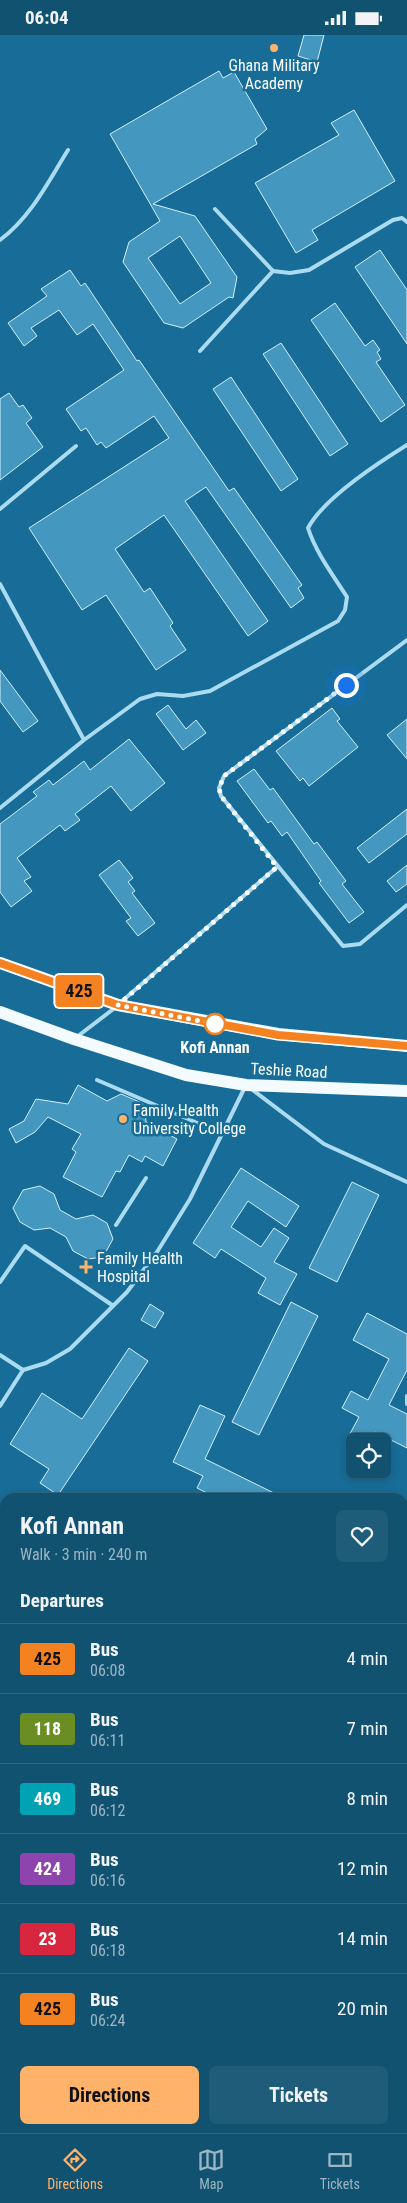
<!DOCTYPE html>
<html lang="en">
<head>
<meta charset="utf-8">
<style>
	:root { --surface:#115271; --page:#1e5c79; --text:#f1f3f6; --muted:#9cb6c3; --line:#306984; --accent:#ffb26a }
	body { margin:0; font-family:"Roboto Condensed",sans-serif; background:var(--page); color:var(--text); height:100vh; display:flex; flex-direction:column; font-size:19px; white-space:nowrap }
	* { box-sizing:border-box; margin:0 }
	p { font-size:16px; color:var(--muted) }
	.icon { flex:none; width:28px; height:28px; fill:none; stroke:currentColor; stroke-width:2; stroke-linecap:round; stroke-linejoin:round }
	.map { position:relative; flex:1; overflow:hidden }
	.drawer { position:absolute; left:0px; top:1458px; width:408px; height:641px; display:flex; flex-direction:column; background:var(--surface); border-radius:15px 15px 0 0; box-shadow:0 2px 8px #0003,0 0 0 1px var(--line) }
	.drawer>* { flex:none }
	.badge { padding:0 10px; border-radius:4px; font-size:18px; line-height:32px }
	.fabs { position:absolute; left:346px; top:1398px; display:grid; gap:10px }
	.fabs a { display:grid; place-items:center; width:45px; height:45px; border-radius:8px; background:var(--surface); box-shadow:0 2px 8px #0003,0 0 0 1px var(--line); font-size:25px }
	.you { position:absolute; width:25px; height:25px; margin:-12px; border:4px solid #fff; border-radius:50%; background:#1a73e8; box-shadow:0 0 0 8px #1a73e833 }
	.map>.badge { position:absolute; translate:-50% -50%; box-shadow:0 0 0 2px #fff }
	h2 { padding:0 20px; font-size:19px; line-height:45px }
	.round { display:grid; place-items:center; flex:none; width:52px; height:52px; border-radius:8px; background:var(--page) }
	.head { display:flex; align-items:center; justify-content:space-between; height:85px; padding:0 20px }
	h1 { font-size:24px; font-weight:700; line-height:38px }
	.cta { display:flex; gap:10px; margin-top:auto; padding:10px 20px }
	.cta a { flex:1; height:58px; border-radius:8px; background:var(--accent); color:#111; font-size:20px; font-weight:700; line-height:58px; text-align:center }
	.cta a+a { background:var(--page); color:var(--text) }
	ul { padding:0; list-style:none }
	li { display:flex; align-items:center; gap:15px; height:70px; padding:0 20px; border-top:1px solid var(--line) }
	li div { flex:1 }
	li b { display:block; font-size:19px }
	li em { font-style:normal }
	li .badge { min-width:55px; font-weight:700; text-align:center }
	.status { display:flex; justify-content:space-between; align-items:center; height:35px; padding:0 25px; background:var(--surface); direction:ltr }
	.status svg { height:14px; fill:currentColor }
	.tab-bar { display:flex; justify-content:space-around; align-items:center; height:70px; border-top:1px solid var(--line); background:var(--surface); font-size:14px; color:var(--muted) }
	.tab-bar a { display:grid; justify-items:center; gap:2px }
	.tab-bar .on { color:var(--accent) }
	.map>svg:first-child { display:block }
	.water { fill:#5992ae; stroke:#9dd9f3 }
	.building { fill:#4498bf; stroke:#d2effc; fill-rule:evenodd }
	.lines { fill:none; stroke-linecap:round; stroke-linejoin:round }
	.service { stroke:#aadbf1; stroke-width:4 }
	.primary { stroke:#f4fbff; stroke-width:12 }
	.line-casing { stroke:#fff; stroke-width:11 }
	.line { stroke:#f58220; stroke-width:8 }
	.walk { stroke:#fff; stroke-width:5; stroke-dasharray:0 9 }
	.poi-dot { fill:#ffb26a; stroke:#176d97; stroke-width:2 }
	.stop-dot { fill:#fff; stroke:#f58220; stroke-width:2.5 }
	.labels { text-anchor:middle; stroke-width:5; stroke-linejoin:round; paint-order:stroke }
	.poi-label { font-size:16px; fill:#fff; stroke:#176d97; text-anchor:start }
	.stop-label { font-size:16px; font-weight:bold; fill:#fff; stroke:#176d97 }
	.street-label { font-size:16px; fill:#fff; stroke:#176d97 }
</style>
</head>
<body>
<div class="status"><b>06:04</b><svg viewBox="0 0 49 12"><path d="M0 12V9h3v3zM5 12V6h3v6zM10 12V3h3v9zM15 12V0h3v12zM26 1h20v11H26zM47 4h2v5h-2z"/></svg></div>
<div class="map">
<svg width="407" height="2098" viewBox="0 0 407 2098">
	<rect width="100%" height="100%" fill="#176d97"/>
	<path class="water" d="M0 1724 5 1729V2094H371L378 2098H0Z"/>
	<path class="building" d="M304 0H324L317 27 298 21Z
		M219 36 223 43 234 37 267 94 255 104 257 109 153 169 195 181 237 242 233 263 229 262 183 293 164 288 123 227 129 207 160 186 110 99ZM180 201 211 248 180 269 148 223Z
		M354 75 395 146 312 195 318 205 296 218 255 148 339 100 331 88Z
		M380 215 407 255V309L355 232Z
		M70 235 81 251 85 248 137 326 139 325 229 456 234 453 302 550 298 553 304 563 291 573 206 452 185 466 268 586 248 601 164 480 115 514 144 557 150 553 173 588 170 591 186 615 156 635 106 560 82 575 29 493 169 403 154 381 106 413 101 407 97 410 86 393 81 396 66 374 124 335 93 289 77 300 59 275 31 293 37 301 24 311 8 288 47 261 41 254Z
		M335 268 365 311 373 305 380 315 377 317 381 324 376 327 405 370 381 387 311 285Z
		M281 308 348 409 330 421 263 319Z
		M231 342 298 444 281 456 213 354Z
		M9 358 19 372 23 370 32 383 26 388 43 412 0 445V364Z
		M0 635 38 686 23 697 0 666Z
		M168 670 186 694 196 685 206 698 183 715 156 679Z
		M332 673 340 684 337 686 358 712 309 751 303 743 300 746 276 716Z
		M407 684V724L387 700Z
		M129 704 165 748 131 776 111 751 75 779 80 785 65 796 60 790 17 823 31 842 24 846 32 856 11 872 0 857V789L37 761 33 757 49 745 53 750 84 726 90 735Z
		M254 734 270 755 273 753 314 809 317 807 346 846 342 849 364 877 349 888 319 848 321 846 287 797 282 801 271 786 268 788 237 746Z
		M407 774V799L369 828 357 813Z
		M119 825 133 843 128 847 135 856 132 858 155 888 138 901 126 886 131 883 99 840Z
		M407 830V849L396 857 387 846Z
		M78 1050 107 1066 121 1059 142 1068 145 1074 146 1087 177 1104 163 1131 145 1121 142 1127 129 1120 120 1137 116 1136 102 1162 63 1142 76 1117 72 1114 81 1099 48 1082 35 1097 16 1108 9 1094 24 1086 36 1064 68 1069Z
		M241 1133 299 1171 286 1192 248 1166 231 1192 261 1212 274 1193 289 1203 274 1227 297 1239 280 1270 258 1258 266 1243 221 1214 215 1223 193 1208Z
		M352 1147 379 1160 337 1247 309 1233Z
		M40 1151 54 1159 60 1175 76 1184 93 1180 107 1188 113 1204 103 1222 88 1224 73 1216 66 1202 50 1193 34 1195 20 1187 13 1173 23 1155Z
		M291 1267 318 1281 259 1400 232 1387Z
		M150 1269 164 1278 155 1293 141 1285Z
		M367 1278 407 1299V1335L389 1370 407 1379V1413L375 1397 370 1406H346L359 1382 342 1373 351 1356 368 1365 389 1324 353 1305Z
		M129 1313 148 1326 58 1460 40 1448 49 1434 10 1409 42 1358 82 1384Z
		M200 1370 225 1381 205 1424 282 1462H215L197 1453 203 1441 173 1427Z"/>
	<g class="lines">
		<path class="service" d="M215 174 273 236 290 238 309 235 393 185 402 183 407 187
			M0 205C31 182 48 147 68 115
			M200 316 273 236
			M0 474 76 411
			M0 549 84 705
			M407 605 224 741 219 753 221 761 343 911 360 909 407 870
			M0 773 84 705 140 664 157 659 183 661 210 656 338 586 345 575 347 562C333 540 316 518 308 493 324 463 378 428 407 410
			M121 967 277 832
			M78 1001 116 972
			M97 1045 223 1099
			M250 1053 324 1109 407 1147
			M116 1190 146 1143
			M0 1247 25 1211 112 1270
			M0 1320 23 1335
			M407 1361V1369
			M0 1371 23 1335 46 1328 70 1314 127 1257 157 1217 190 1164 245 1052"/>
		<path class="primary" d="M0 928 118 970 278 999 407 1011
			M0 977 74 1004 186 1040 246 1050 407 1056"/>
	</g>
	<g class="lines">
		<g class="line-casing">
			<path id="line" d="M0 928 118 970 278 1000 407 1011"/>
		</g>
		<use href="#line" class="line"/>
		<path class="walk" d="M215 989 118 970 277 832 221 761 219 753 224 741 346 650"/>
	</g>
	<g class="poi-dot">
		<circle cx="274" cy="13" r="5"/>
		<circle cx="123" cy="1084" r="5"/>
		<path d="M83.5 1224.5h5v5h5v5h-5v5h-5v-5h-5v-5h5z"/>
	</g>
	<circle class="stop-dot" cx="215" cy="989" r="10"/>
	<g class="labels">
		<g class="poi-label">
			<text x="274" y="36" text-anchor="middle">Ghana Military<tspan x="274" dy="18">Academy</tspan></text>
			<text x="133" y="1081">Family Health<tspan x="133" dy="18">University College</tspan></text>
			<text x="97" y="1229">Family Health<tspan x="97" dy="18">Hospital</tspan></text>
		</g>
		<g class="stop-label">
			<text x="215" y="1018">Kofi Annan</text>
		</g>
		<g class="street-label">
			<text transform="translate(289 1035) rotate(3)" y="6">Teshie Road</text>
		</g>
	</g>
</svg>
<div class="fabs">
<a><svg class="icon" aria-label="locate" viewBox="0 0 24 24"><circle cx="12" cy="12" r="6"/><path d="M12 2v4M12 18v4M2 12h4M18 12h4"/></svg></a>
</div>
<div class="you" style="left:346px;top:650px"></div>
<b class="badge" style="left:79px;top:956px;background:#f58220;color:#111">425</b>
<section class="drawer">
<div class="head"><div><h1>Kofi Annan</h1><p>Walk · 3 min · 240 m</p></div><a class="round"><svg class="icon" aria-label="heart" viewBox="0 0 24 24"><path d="M12 20l-8-8c-3-5 5-10 8-4 3-6 11-1 8 4z"/></svg></a></div>
<h2>Departures</h2>
<ul>
<li><span class="badge" style="background:#f58220;color:#111">425</span><div><b>Bus</b><p>06:08</p></div><em>4 min</em></li>
<li><span class="badge" style="background:#6b8e23;color:#fff">118</span><div><b>Bus</b><p>06:11</p></div><em>7 min</em></li>
<li><span class="badge" style="background:#00a3b4;color:#fff">469</span><div><b>Bus</b><p>06:12</p></div><em>8 min</em></li>
<li><span class="badge" style="background:#8e44ad;color:#fff">424</span><div><b>Bus</b><p>06:16</p></div><em>12 min</em></li>
<li><span class="badge" style="background:#d7263d;color:#fff">23</span><div><b>Bus</b><p>06:18</p></div><em>14 min</em></li>
<li><span class="badge" style="background:#f58220;color:#111">425</span><div><b>Bus</b><p>06:24</p></div><em>20 min</em></li>
</ul>
<div class="cta"><a>Directions</a><a>Tickets</a></div>
</section>
</div>
<nav class="tab-bar">
<a class="on"><svg class="icon" aria-label="directions" viewBox="0 0 24 24"><path d="M12 3l9 9-9 9-9-9zM9 14v-3h6M13 9l2 2-2 2"/></svg>Directions</a>
<a><svg class="icon" aria-label="map" viewBox="0 0 24 24"><path d="M3 6l6-2 6 2 6-2v14l-6 2-6-2-6 2zM9 4v14M15 6v14"/></svg>Map</a>
<a><svg class="icon" aria-label="tickets" viewBox="0 0 24 24"><path d="M3 7h18v10H3zM15 7v10"/></svg>Tickets</a>
</nav>
</body>
</html>
